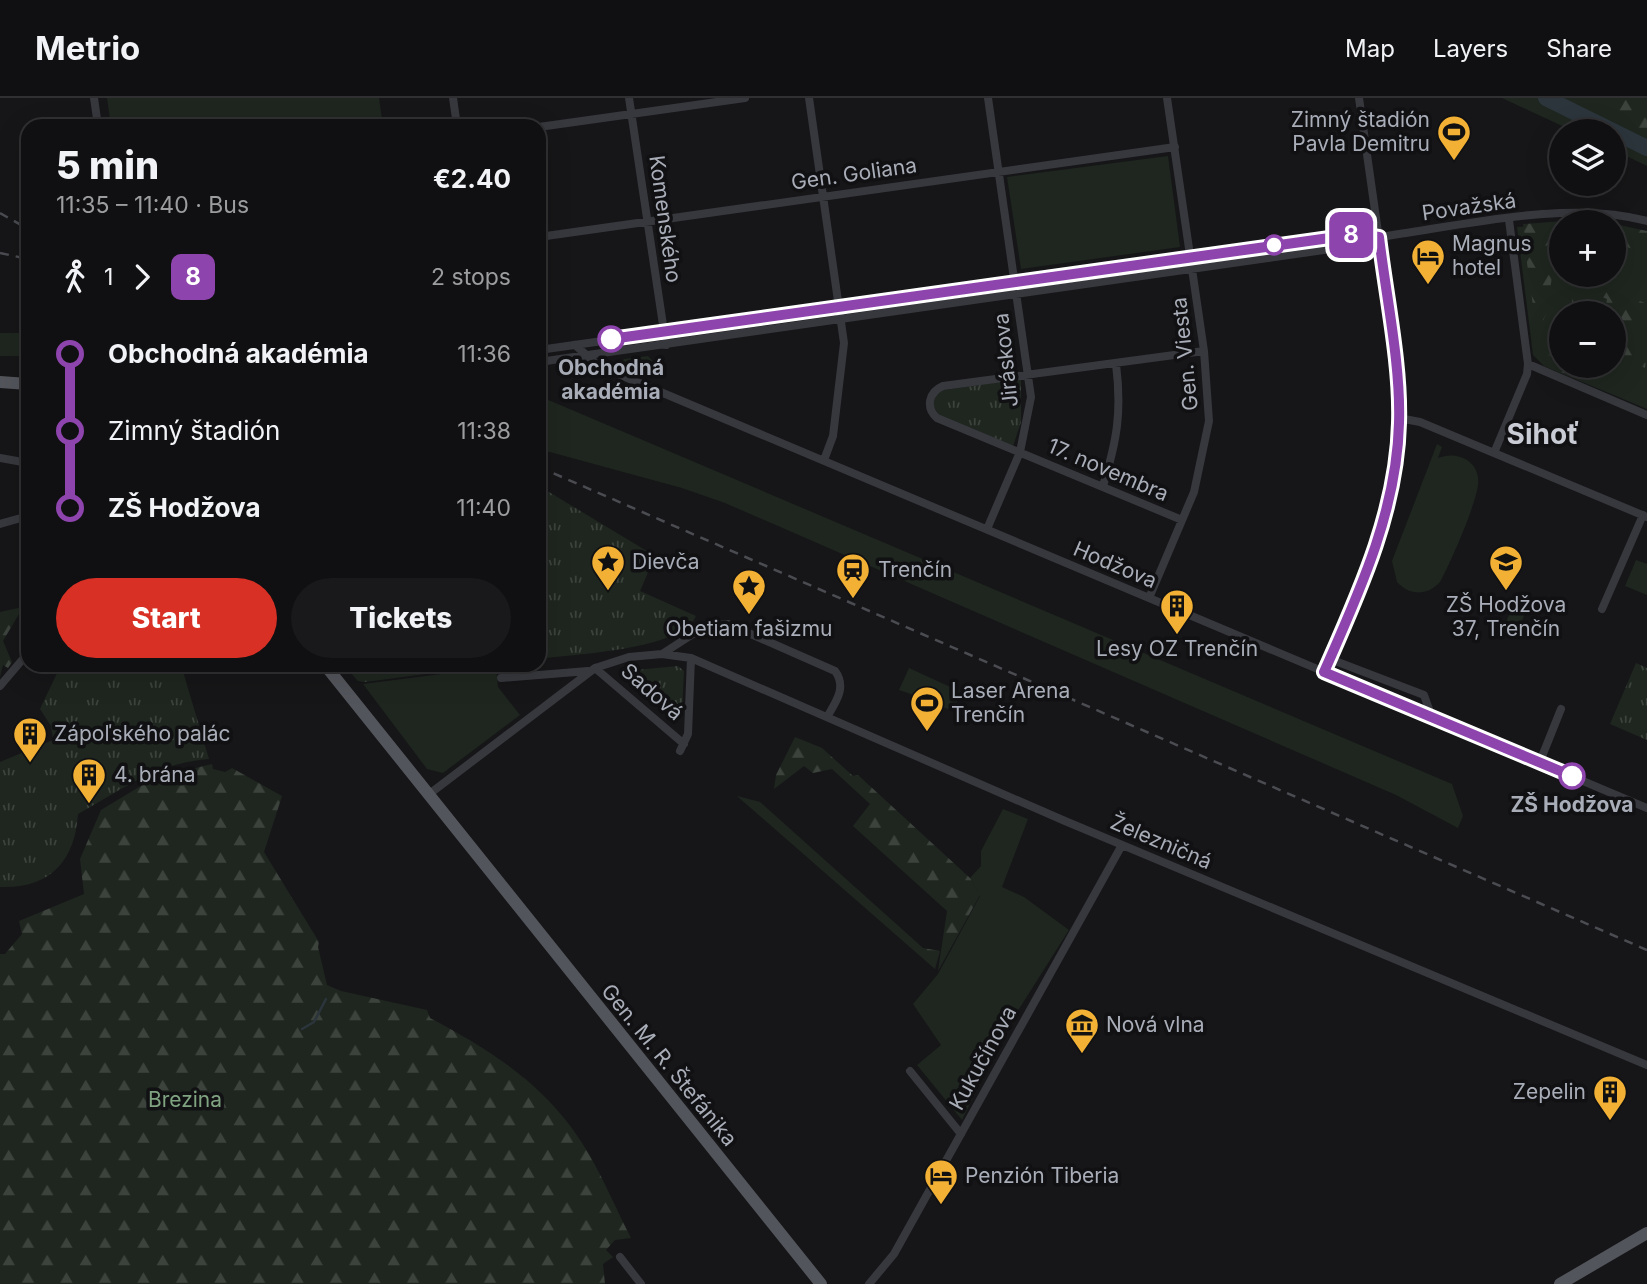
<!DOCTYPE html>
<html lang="en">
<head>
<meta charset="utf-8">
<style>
	:root { --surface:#101012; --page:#19191b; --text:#f1f3f6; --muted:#9c9d9f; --line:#303032; --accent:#d93025 }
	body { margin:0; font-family:Inter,sans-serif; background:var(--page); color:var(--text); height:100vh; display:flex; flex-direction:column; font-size:26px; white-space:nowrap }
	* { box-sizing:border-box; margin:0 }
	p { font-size:23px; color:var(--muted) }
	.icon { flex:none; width:38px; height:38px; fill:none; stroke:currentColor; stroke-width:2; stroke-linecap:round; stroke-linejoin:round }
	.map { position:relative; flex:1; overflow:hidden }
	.details { position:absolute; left:21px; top:21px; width:525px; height:553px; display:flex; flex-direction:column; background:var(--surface); border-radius:21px; box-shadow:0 7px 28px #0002,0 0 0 2px var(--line) }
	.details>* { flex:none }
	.badge { padding:0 14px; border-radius:10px; font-size:24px; line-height:46px }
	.fabs { position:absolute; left:1549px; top:21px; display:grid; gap:14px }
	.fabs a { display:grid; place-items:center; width:77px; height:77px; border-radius:50%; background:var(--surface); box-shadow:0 7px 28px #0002,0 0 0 2px var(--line); font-size:35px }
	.map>.badge { position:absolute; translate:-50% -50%; box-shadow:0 0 0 4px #fff }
	.legs { display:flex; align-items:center; gap:10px; height:77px; padding:0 35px; font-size:23px }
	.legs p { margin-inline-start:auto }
	.headline { display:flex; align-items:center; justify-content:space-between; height:119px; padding:0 35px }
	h1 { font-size:38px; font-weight:800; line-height:52px }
	.action { display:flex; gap:14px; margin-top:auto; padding:14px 35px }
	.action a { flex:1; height:80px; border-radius:42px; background:var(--accent); color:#fff; font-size:28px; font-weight:800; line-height:80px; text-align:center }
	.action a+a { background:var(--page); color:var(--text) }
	ul { padding:0 35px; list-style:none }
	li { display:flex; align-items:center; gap:24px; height:77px; font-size:26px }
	li i { display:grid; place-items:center; width:10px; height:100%; margin:0 9px; background:currentColor }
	li i::after { content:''; width:18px; height:18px; margin:-9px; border:5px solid; border-radius:50%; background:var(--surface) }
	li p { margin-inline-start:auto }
	li:first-child i { background:linear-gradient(#0000 50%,currentColor 0) }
	li:last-child i { background:linear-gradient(currentColor 50%,#0000 0) }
	header { display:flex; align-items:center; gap:42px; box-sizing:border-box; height:98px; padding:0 35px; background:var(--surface); border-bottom:2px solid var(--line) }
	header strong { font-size:33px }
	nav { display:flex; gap:38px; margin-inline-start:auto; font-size:24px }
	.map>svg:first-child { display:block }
	.grass { fill:#1e261f; fill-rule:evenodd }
	.forest { fill:url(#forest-firs) }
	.park { fill:url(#park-tufts) }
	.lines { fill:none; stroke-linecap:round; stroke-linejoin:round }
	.stream { stroke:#2c353c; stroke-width:2.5 }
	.river { stroke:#2c353c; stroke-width:16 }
	.street { stroke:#37383d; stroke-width:8 }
	.primary { stroke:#53555c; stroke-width:12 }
	.rail { stroke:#4a4c52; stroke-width:2.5; stroke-dasharray:9 7; stroke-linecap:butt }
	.line-1-casing { stroke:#fff; stroke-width:16 }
	.line-1 { stroke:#8e44ad; stroke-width:10 }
	.stop-1-dot { fill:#fff; stroke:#8e44ad; stroke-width:3.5 }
	.labels { text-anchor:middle; stroke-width:7; stroke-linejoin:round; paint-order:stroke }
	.poi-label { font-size:21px; fill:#a8adb8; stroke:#111113; text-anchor:start }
	.street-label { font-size:21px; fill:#a8adb8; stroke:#111113 }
	.stop-label { font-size:21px; font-weight:bold; fill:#a8adb8; stroke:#111113 }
	.park-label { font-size:21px; fill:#7fa381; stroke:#111113 }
	.district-label { font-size:28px; font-weight:bold; fill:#c9ccd4; stroke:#111113 }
</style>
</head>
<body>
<header>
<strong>Metrio</strong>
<nav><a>Map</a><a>Layers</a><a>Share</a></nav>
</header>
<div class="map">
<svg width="1647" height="1186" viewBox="0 0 1647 1186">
	<defs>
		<pattern id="forest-firs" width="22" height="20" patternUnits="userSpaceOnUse" patternTransform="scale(1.75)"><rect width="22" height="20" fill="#1e261f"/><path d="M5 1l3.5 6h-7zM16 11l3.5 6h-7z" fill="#3c433d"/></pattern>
		<pattern id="park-tufts" width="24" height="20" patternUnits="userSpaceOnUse" patternTransform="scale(1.75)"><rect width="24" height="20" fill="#1e261f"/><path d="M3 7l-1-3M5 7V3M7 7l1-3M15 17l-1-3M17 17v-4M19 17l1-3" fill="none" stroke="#3c433d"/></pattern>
	</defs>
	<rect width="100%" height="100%" fill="#161618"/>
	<path class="grass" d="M107 0H379L383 28H111Z
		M1502 0H1647V68L1614 52V33H1573Z
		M1168 58 1180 149 1021 171 1007 79Z
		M1561 126V177H1614V128L1647 137V311L1544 268 1533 257 1517 129ZM1561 215H1614V268H1561Z
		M1363 139V141L1196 164V162Z
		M1185 164 1183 167 1022 190 1020 187Z
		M1011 189 1009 192 847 215 845 212Z
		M834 213 833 217 671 240 669 238Z
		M0 235H28V258H0Z
		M648 258 656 267 657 277 654 279 622 264 624 261Z
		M539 298 1452 686 1463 718 1458 730 1396 697 725 405 682 390 539 351Z
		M1437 346 1442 349 1438 360C1457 352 1481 363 1478 387 1475 409 1451 464 1440 484 1427 498 1410 498 1397 484L1392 463Z
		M1636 462 1647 466V497L1625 488Z
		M1513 507 1526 513 1514 541 1501 536Z
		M496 569 498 589 520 617 443 675 427 671 363 586Z
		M909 570 959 593 953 610 899 592Z
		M1003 711 1028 721 1002 789 1024 799 1069 832 1012 922 962 1022 917 967 941 947 913 906 938 876 980 798 970 780 981 768V753Z"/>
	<path class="forest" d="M1613 0H1638L1647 5V41L1608 22Z
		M1591 121 1605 124H1561V136L1551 147 1527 150 1523 126Z
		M1614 126 1647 133V154L1614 146Z
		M1526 158H1534L1561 169V177H1578L1647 206V220L1637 217 1629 241 1614 234V215H1605L1607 201 1586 193 1583 213H1572V193L1568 185 1552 179 1546 216 1537 236Z
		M1614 239 1635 244 1647 257 1645 270 1614 255Z
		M1561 254V268H1578L1573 280 1544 268 1548 257Z
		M23 509 3 543 12 564 8 570 3 567 0 578V514Z
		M927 583 947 592 957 603 956 610 948 611 921 600Z
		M795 639 822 650 853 678 858 677 970 780 980 797 938 873 947 813 853 728 870 706 832 671 813 675 804 668 774 691 776 677Z
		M212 666 213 671 225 674 232 670 282 698 264 754 319 844 318 849 327 887 341 893 427 912 430 920C496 955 552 991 590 1058 605 1084 617 1113 631 1140L615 1142 606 1152 613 1159 603 1166 605 1186H0V856H5L22 836 19 823 84 796 80 761 101 712 154 680Z
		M737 698 760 704 923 850 940 853 935 871Z"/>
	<path class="park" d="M1021 281V324L1013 348 940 318 933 308 936 296 944 292Z
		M539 388 655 458 640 493 696 518C682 552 573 556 539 561Z
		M1636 565 1647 570V642L1610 626Z
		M61 567H181L209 661C156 665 123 691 78 716 75 763 50 791 0 789V664L53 642 51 628 40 611Z
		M344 567H493L365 584 358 583Z
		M678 568 684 573 682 614 636 572Z"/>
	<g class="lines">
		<path class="stream" d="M302 931 314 924 326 901"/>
		<path class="river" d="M1546 0 1647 50"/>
		<path class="street" d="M94 0 98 28
			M453 0 457 28
			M629 0 666 247
			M809 0 844 245 833 338 824 362
			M539 29 745 0
			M539 139 1175 49
			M575 247 599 268 1647 710
			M539 252 1358 136 1379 139
			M539 264 1359 147 1373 145 1379 139C1460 128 1569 101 1647 123
			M1528 266 1647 317
			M1399 320 1420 324 1647 419
			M1494 355 1527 276 1528 266 1509 122
			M0 360 28 365
			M1103 388C1117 342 1122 314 1116 266
			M1182 422 937 320C925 309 929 294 943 288L1204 253
			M0 426 28 418
			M987 431 1020 354 1031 299 988 0
			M1149 500 1194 394 1209 323 1204 253 1167 0
			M1602 511 1643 417
			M662 556 693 536 713 527 728 526 835 573C847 589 836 604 827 619
			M1330 561 1424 597 1429 611 1428 619
			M595 570 684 646
			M1324 574 1379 436 1389 403 1399 327 1380 148 1359 0
			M501 580 588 573
			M0 588 28 555
			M680 653 688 636 691 560
			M1539 666 1561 611
			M428 697 595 570 629 559 662 556 691 560 1065 723 1647 967
			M910 973 961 1036
			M620 1159 641 1186
			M869 1186 894 1156 1122 747"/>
		<path class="primary" d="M0 284 28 286
			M325 567 821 1186
			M1560 1186 1647 1135"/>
		<path class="rail" d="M0 115 28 131
			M0 155 28 161
			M539 369 1647 852"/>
	</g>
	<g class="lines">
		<g class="line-1-casing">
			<path id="line-1" d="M611 241 1358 136 1379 139C1386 198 1401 267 1399 325 1397 413 1359 495 1324 574L1572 678"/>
		</g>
		<use href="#line-1" class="line-1"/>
	</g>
	<defs>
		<g id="stadium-pin" transform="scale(1.75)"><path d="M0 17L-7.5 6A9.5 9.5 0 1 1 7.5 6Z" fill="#f2b134" stroke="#111113"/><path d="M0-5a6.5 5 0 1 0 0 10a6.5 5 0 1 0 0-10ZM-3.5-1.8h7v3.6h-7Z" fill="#111"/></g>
		<g id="hotel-pin" transform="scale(1.75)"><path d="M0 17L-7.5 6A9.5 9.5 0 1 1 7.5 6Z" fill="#f2b134" stroke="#111113"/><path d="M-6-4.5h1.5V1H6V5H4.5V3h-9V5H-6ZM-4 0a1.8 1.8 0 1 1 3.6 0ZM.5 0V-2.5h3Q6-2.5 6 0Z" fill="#111"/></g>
		<g id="sight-pin" transform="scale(1.75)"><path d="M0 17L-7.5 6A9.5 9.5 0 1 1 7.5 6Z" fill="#f2b134" stroke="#111113"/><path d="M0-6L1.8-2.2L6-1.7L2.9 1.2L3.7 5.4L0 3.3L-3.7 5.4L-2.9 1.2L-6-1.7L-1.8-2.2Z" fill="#111"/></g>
		<g id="school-pin" transform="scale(1.75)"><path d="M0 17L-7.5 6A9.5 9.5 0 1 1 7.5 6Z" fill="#f2b134" stroke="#111113"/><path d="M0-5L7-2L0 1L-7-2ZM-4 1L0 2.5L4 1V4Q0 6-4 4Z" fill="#111"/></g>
		<g id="station-pin" transform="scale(1.75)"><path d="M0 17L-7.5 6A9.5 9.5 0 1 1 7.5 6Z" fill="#f2b134" stroke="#111113"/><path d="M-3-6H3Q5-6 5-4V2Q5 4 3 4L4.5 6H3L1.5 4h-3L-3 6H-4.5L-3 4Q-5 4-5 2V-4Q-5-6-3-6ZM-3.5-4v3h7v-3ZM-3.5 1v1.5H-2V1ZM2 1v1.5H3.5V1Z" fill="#111"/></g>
		<g id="building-pin" transform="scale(1.75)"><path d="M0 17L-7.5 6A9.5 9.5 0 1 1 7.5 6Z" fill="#f2b134" stroke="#111113"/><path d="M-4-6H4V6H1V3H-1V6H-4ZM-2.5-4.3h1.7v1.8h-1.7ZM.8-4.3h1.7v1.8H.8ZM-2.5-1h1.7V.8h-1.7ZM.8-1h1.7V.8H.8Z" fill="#111"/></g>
		<g id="museum-pin" transform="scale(1.75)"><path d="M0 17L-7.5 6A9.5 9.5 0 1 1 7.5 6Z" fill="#f2b134" stroke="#111113"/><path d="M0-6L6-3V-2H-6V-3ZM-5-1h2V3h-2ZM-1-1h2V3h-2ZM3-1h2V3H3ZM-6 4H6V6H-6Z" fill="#111"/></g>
	</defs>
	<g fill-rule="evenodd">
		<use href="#stadium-pin" x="1454" y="34"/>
		<use href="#hotel-pin" x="1428" y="158"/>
		<use href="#sight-pin" x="608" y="464"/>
		<use href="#school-pin" x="1506" y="464"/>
		<use href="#station-pin" x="853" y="472"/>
		<use href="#sight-pin" x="749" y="488"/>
		<use href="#building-pin" x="1177" y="508"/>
		<use href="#stadium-pin" x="927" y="605"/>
		<use href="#building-pin" x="30" y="636"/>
		<use href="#building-pin" x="89" y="677"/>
		<use href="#museum-pin" x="1082" y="927"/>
		<use href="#building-pin" x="1610" y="994"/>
		<use href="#hotel-pin" x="941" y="1078"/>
	</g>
	<g class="stop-1-dot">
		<circle cx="1274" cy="147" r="9"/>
		<circle cx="611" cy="241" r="12"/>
		<circle cx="1572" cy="678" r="12"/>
	</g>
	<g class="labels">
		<g class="poi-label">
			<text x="1430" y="29" text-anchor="end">Zimný štadión<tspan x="1430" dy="24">Pavla Demitru</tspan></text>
			<text x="1452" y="153">Magnus<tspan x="1452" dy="24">hotel</tspan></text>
			<text x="632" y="471">Dievča</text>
			<text x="878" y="479">Trenčín</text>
			<text x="1506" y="514" text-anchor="middle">ZŠ Hodžova<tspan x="1506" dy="24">37, Trenčín</tspan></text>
			<text x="749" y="538" text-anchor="middle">Obetiam fašizmu</text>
			<text x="1177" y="558" text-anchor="middle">Lesy OZ Trenčín</text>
			<text x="951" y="600">Laser Arena<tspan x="951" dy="24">Trenčín</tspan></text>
			<text x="54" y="643">Zápoľského palác</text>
			<text x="114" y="684">4. brána</text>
			<text x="1106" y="934">Nová vlna</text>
			<text x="1586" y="1001" text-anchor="end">Zepelin</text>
			<text x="965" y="1085">Penzión Tiberia</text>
		</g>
		<g class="street-label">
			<text transform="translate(854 76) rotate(-8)" y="7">Gen. Goliana</text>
			<text transform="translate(1469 109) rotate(-8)" y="7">Považská</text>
			<text transform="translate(665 121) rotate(82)" y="7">Komenského</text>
			<text transform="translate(1185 256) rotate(-96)" y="7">Gen. Viesta</text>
			<text transform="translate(1006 262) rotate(-96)" y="7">Jiráskova</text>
			<text transform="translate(1108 372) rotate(23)" y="7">17. novembra</text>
			<text transform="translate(1115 467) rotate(23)" y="7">Hodžova</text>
			<text transform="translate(652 594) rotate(41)" y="7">Sadová</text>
			<text transform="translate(1161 744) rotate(23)" y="7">Železničná</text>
			<text transform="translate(983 960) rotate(-61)" y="7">Kukučínova</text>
			<text transform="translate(669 967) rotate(51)" y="7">Gen. M. R. Štefánika</text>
		</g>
		<g class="stop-label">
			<text x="611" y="277">Obchodná<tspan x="611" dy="24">akadémia</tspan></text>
			<text x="1572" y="714">ZŠ Hodžova</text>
		</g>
		<g class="park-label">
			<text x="185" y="1009">Brezina</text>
		</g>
		<g class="district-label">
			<text x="1543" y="346">Sihoť</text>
		</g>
	</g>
</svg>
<div class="fabs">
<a><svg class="icon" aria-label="layers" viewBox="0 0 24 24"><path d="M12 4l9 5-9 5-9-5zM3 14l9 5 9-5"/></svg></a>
<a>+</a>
<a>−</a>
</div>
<b class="badge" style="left:1351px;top:137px;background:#8e44ad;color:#fff">8</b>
<section class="details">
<div class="headline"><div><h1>5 min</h1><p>11:35 – 11:40 · Bus</p></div><b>€2.40</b></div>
<div class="legs"><svg class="icon" aria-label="walk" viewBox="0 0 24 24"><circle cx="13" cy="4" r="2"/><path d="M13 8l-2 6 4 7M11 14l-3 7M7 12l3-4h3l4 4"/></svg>1<svg class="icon" aria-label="forward" viewBox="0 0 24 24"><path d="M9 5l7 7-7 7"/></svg><b class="badge" style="background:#8e44ad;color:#fff">8</b><p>2 stops</p></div>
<ul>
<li><i style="color:#8e44ad"></i><b>Obchodná akadémia</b><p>11:36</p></li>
<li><i style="color:#8e44ad"></i><span>Zimný štadión</span><p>11:38</p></li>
<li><i style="color:#8e44ad"></i><b>ZŠ Hodžova</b><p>11:40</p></li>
</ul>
<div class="action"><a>Start</a><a>Tickets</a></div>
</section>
</div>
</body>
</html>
